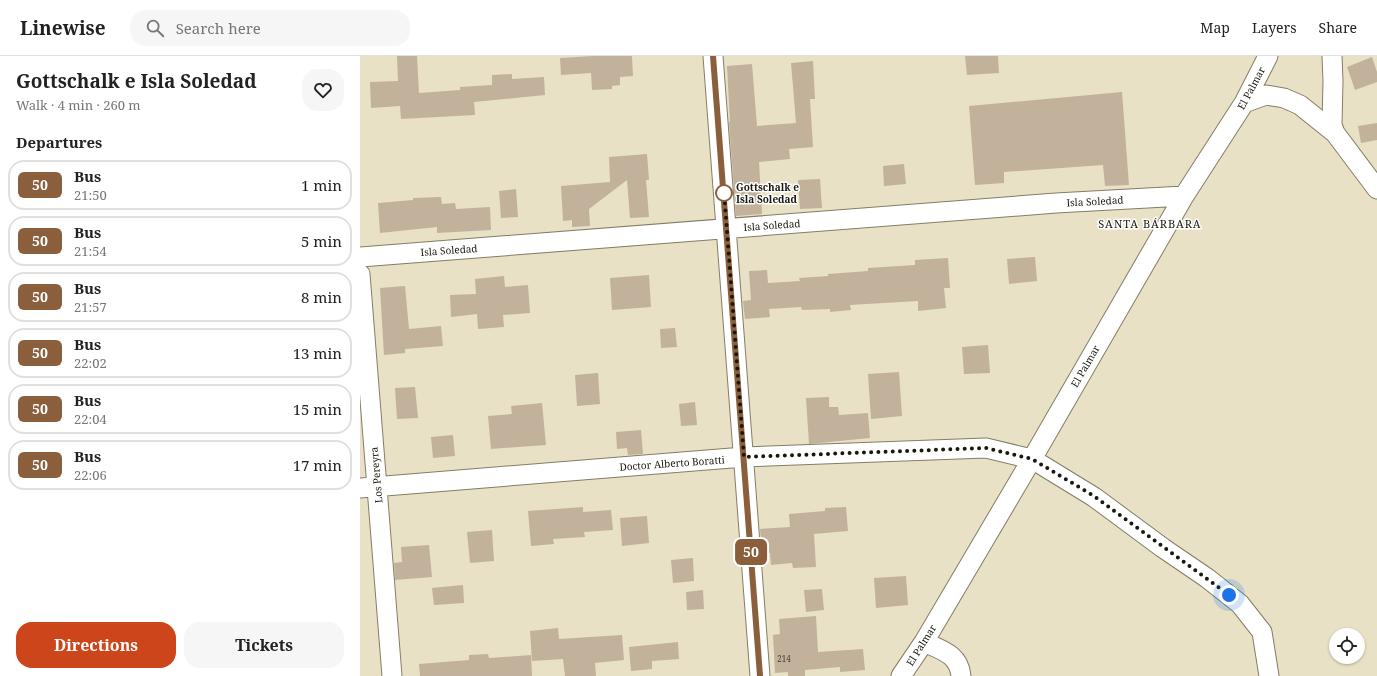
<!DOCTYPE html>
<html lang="en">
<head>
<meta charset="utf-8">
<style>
	:root { --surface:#fff; --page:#f6f6f6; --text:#222; --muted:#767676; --line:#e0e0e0; --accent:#cd451b }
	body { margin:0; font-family:"Noto Serif",serif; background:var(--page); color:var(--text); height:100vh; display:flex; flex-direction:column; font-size:15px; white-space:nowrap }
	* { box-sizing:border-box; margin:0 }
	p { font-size:13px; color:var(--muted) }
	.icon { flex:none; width:22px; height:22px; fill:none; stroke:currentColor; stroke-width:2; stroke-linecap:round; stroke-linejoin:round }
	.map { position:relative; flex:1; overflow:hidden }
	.details { display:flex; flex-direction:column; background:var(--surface); width:360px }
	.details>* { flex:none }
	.badge { padding:0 8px; border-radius:6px; font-size:14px; line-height:26px }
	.controls { position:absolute; left:969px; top:572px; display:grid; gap:8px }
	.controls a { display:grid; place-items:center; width:36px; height:36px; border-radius:50%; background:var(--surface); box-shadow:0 1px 3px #0004; font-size:20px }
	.you { position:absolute; width:20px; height:20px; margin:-10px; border:3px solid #fff; border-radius:50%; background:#1a73e8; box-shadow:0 0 0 6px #1a73e833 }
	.map>.badge { position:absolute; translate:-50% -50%; box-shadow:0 0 0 2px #fff }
	h2 { padding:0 16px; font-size:15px; line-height:36px }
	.round { display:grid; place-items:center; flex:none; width:42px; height:42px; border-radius:16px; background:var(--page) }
	.overview { display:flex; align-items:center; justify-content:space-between; height:68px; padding:0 16px }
	h1 { font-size:19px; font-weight:700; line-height:30px }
	.action { display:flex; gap:8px; margin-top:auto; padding:8px 16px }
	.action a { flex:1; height:46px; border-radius:16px; background:var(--accent); color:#fff; font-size:16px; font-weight:700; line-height:46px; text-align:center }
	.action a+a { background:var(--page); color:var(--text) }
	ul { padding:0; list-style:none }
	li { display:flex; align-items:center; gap:12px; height:50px; margin:0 8px 6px; padding:0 8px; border:2px solid var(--line); border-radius:16px }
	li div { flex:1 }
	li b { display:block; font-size:15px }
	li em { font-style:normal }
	li .badge { min-width:44px; font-weight:700; text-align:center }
	header { display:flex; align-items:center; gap:24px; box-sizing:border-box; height:56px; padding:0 20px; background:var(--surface); border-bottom:1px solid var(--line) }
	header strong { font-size:19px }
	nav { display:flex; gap:22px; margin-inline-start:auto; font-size:14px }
	.search { width:280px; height:36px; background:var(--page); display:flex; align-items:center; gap:10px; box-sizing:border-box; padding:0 14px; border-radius:16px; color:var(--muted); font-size:15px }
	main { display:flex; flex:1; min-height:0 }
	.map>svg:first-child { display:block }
	.building { fill:#c2b29b }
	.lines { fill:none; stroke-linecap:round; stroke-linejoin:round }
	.street-casing { stroke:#847d65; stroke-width:21 }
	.street { stroke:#fff; stroke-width:19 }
	.line-casing { stroke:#fff; stroke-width:9 }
	.line { stroke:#8b5e3c; stroke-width:6 }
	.walk { stroke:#1a170d; stroke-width:4; stroke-dasharray:0 7.2 }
	.stop-dot { fill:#fff; stroke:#8b5e3c; stroke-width:2 }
	.labels { text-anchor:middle; stroke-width:3; stroke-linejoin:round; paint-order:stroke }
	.number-label { font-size:8px; fill:#443e30 }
	.street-label { font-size:10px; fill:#1a170d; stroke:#fff }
	.stop-label { font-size:10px; font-weight:bold; fill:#1a170d; stroke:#fff; text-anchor:start }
	.neighbourhood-label { font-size:11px; letter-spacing:1px; fill:#1a170d; stroke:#fff }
</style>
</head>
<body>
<header>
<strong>Linewise</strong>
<div class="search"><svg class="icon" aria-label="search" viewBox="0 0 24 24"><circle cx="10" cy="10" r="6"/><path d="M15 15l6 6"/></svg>Search here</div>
<nav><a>Map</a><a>Layers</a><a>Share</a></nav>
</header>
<main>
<section class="details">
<div class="overview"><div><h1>Gottschalk e Isla Soledad</h1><p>Walk · 4 min · 260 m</p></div><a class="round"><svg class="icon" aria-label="heart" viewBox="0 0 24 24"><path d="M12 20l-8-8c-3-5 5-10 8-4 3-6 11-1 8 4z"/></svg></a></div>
<h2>Departures</h2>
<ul>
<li><span class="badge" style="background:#8b5e3c;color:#fff">50</span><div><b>Bus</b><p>21:50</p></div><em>1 min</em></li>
<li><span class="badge" style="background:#8b5e3c;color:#fff">50</span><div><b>Bus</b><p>21:54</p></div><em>5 min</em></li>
<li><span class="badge" style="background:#8b5e3c;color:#fff">50</span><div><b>Bus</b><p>21:57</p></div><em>8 min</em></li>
<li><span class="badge" style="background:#8b5e3c;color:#fff">50</span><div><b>Bus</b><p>22:02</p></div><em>13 min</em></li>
<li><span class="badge" style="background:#8b5e3c;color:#fff">50</span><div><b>Bus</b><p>22:04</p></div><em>15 min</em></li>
<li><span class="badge" style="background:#8b5e3c;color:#fff">50</span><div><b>Bus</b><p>22:06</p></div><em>17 min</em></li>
</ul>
<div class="action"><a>Directions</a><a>Tickets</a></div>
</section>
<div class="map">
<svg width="1017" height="620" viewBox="0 0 1017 620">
	<rect width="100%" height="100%" fill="#e8e1c6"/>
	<path class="building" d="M37 0H57L59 37 100 34V31L132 29V19L152 18V23L184 21 185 39 114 46 115 59 41 63 40 50 11 52 10 26 38 25Z
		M233 0H272L273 20 260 21V29L252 30V33L232 34 231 17 201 19 200 2Z
		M605 0H638L639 17 607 19Z
		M1012 1 1017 16V26L995 34 987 11Z
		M453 5 455 43H450L453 91 429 93 430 103 399 106 402 158 376 160 369 66H370L367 10 392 8 397 70 436 67 431 7Z
		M762 36 769 129 745 130 743 109 644 116V127L615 129 609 50Z
		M1017 67V84L1001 87 998 70Z
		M287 98 289 124H286L289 161 270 162 267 124 229 153 230 170 212 171V164L203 165 201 130 250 126 249 101Z
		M544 108 546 128 524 130 523 110Z
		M460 123 462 152 440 153 438 124Z
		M156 133 158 161 141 162 139 135Z
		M81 141 82 148 95 147 96 153 130 151 131 174 77 177V171L20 177 18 147 53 144V142Z
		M675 201 677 225 649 228 647 203Z
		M588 202 590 232H584L586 252 558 255V245L490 249 491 254 470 256V253L442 254 441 251 409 253 410 261 385 263 383 245 391 244 389 215 407 214 408 227 440 225 439 222 468 220V218L508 215V212L555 209V204Z
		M289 219 291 251 252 254 250 222Z
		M144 220 145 231 168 229 170 257 143 259 144 271 118 273 117 258 91 261 90 239 116 238 115 223Z
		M45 230 49 273 81 270 83 290 45 293V297L24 299 20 232Z
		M315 272 317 291 301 292 300 273Z
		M628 289 630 317 604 318 602 291Z
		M539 316 542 360 511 363 508 318Z
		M238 317 240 348 217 350 215 319Z
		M55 331 58 362 37 363 35 332Z
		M469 341V351H478L479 359 508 357 510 382 449 388 446 342Z
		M335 346 337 369 321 370 319 348Z
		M182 347 186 389 131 393 128 360 152 358 151 350Z
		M281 374 283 398 268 399 267 392 257 393 256 376Z
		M93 379 95 400 73 402 71 381Z
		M223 451V456L251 454 253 474 224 476 225 481 193 483 194 488 171 490 168 455Z
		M486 451 488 475 454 478 456 511 433 512 432 507 411 509 410 497 402 498 400 473 430 471 429 458 465 455V452Z
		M287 460 289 487 262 490 260 462Z
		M132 474 134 505 110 507 107 476Z
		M69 489 72 521 35 524 34 507 42 506 41 491Z
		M333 502 334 525 313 527 311 504Z
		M546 520 548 549 516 552 514 522Z
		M103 529 104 547 74 549 72 532Z
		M462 533 464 554 446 556 444 534Z
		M343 534 344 553 327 554 326 536Z
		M456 560 458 596 503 593 505 614 480 616V611L445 614V620H428V616L415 617 413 579 420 578 419 563Z
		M198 572 199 583 262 579 264 604 235 607 236 620H205L203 603 172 605 170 575Z
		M318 586 319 603 292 605V613L271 615 269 591Z
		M128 598 129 602 171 599 172 620H60L59 608 109 604V599Z"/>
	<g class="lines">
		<g class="street-casing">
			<path id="street" d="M353 0 400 620
				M972 0 973 25 972 69 975 77 1017 133
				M884 47 906 39 924 42 940 49 975 77
				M0 201 696 147 824 140
				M0 218 32 620
				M0 432 384 401 626 392 672 403 734 441 803 492 847 522 880 548 902 576 909 620
				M564 586C581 594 599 598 601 620
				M541 620 564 586 672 403 824 140 884 47 908 0"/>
		</g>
		<use href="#street" class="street"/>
	</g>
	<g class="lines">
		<g class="line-casing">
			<path id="line" d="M353 0 400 620"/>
		</g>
		<use href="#line" class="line"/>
		<path class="walk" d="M364 137V135L384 401 626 392 672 403 734 440 869 539"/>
	</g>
	<circle class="stop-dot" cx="364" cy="137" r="8"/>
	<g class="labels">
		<g class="number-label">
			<text x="424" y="606">214</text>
		</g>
		<g class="street-label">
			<text transform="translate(891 32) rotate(-62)" y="4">El Palmar</text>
			<text transform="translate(735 145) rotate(-3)" y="4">Isla Soledad</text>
			<text transform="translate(412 169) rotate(-4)" y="4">Isla Soledad</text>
			<text transform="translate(89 194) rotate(-4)" y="4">Isla Soledad</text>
			<text transform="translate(725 310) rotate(-60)" y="4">El Palmar</text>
			<text transform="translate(312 407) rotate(-4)" y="4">Doctor Alberto Boratti</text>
			<text transform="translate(16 419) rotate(-95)" y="4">Los Pereyra</text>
			<text transform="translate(561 589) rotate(-58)" y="4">El Palmar</text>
		</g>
		<g class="stop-label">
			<text x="376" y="135">Gottschalk e<tspan x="376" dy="12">Isla Soledad</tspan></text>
		</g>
		<g class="neighbourhood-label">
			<text x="790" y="172">SANTA BÁRBARA</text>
		</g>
	</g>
</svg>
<div class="controls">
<a><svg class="icon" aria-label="locate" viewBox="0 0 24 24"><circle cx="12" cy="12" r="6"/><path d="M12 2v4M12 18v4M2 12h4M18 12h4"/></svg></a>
</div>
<div class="you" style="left:869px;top:539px"></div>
<b class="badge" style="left:391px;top:496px;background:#8b5e3c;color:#fff">50</b>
</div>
</main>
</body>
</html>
